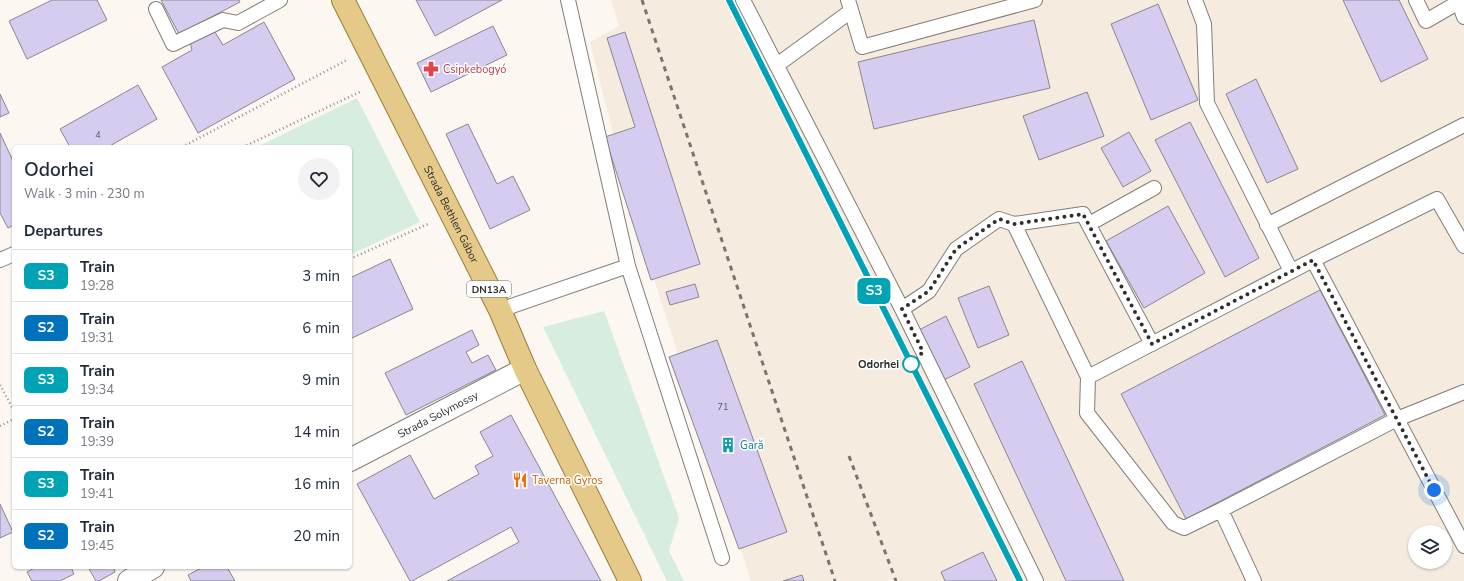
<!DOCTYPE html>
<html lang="en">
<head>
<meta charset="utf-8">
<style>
	:root { --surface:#fff; --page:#f2f2f3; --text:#1f2937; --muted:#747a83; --line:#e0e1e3 }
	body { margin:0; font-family:"Nunito Sans",sans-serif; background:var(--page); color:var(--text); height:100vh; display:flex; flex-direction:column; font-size:15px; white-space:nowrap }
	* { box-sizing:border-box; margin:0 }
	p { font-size:13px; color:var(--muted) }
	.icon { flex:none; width:22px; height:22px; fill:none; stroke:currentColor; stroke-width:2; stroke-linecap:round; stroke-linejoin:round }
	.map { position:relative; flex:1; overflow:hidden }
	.details { position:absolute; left:12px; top:145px; width:340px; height:424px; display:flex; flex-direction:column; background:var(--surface); border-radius:6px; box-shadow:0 1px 3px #0004 }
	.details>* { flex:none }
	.badge { padding:0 8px; border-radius:6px; font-size:14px; line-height:26px }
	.tools { position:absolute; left:1408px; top:525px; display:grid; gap:8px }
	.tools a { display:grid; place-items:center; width:44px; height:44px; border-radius:50%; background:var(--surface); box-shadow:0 1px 3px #0004; font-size:20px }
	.you { position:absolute; width:20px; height:20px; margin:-10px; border:3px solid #fff; border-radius:50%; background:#1a73e8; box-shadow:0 0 0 6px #1a73e833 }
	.map>.badge { position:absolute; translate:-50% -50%; box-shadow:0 0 0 2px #fff }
	h2 { padding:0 12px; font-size:15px; line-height:36px }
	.round { display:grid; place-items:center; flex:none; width:42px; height:42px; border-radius:21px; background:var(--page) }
	.overview { display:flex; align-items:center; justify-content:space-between; height:68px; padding:0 12px }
	h1 { font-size:19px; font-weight:600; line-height:30px }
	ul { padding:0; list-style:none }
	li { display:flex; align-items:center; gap:12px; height:52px; padding:0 12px; border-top:1px solid var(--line) }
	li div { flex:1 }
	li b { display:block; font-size:15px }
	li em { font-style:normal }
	li .badge { min-width:44px; font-weight:700; text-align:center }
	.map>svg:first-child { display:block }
	.built { fill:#f6ebdf; fill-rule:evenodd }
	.green { fill:#d6ede0 }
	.building { fill:#d5ccef; stroke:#89878e }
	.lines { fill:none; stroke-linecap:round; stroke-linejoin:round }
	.service-casing { stroke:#827d78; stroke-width:16 }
	.minor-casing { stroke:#827d78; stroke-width:24 }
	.primary-casing { stroke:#9b7b36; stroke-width:24 }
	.path { stroke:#918e8a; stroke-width:2.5; stroke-dasharray:1 3; stroke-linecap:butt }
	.service { stroke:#fff; stroke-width:14 }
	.minor { stroke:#fff; stroke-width:22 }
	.primary { stroke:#e5c989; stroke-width:22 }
	.rail { stroke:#787572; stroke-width:3; stroke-dasharray:5 5; stroke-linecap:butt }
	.line-casing { stroke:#fff; stroke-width:9 }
	.line { stroke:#00a3b4; stroke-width:6 }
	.walk { stroke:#302e2c; stroke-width:4; stroke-dasharray:0 7.2 }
	.stop-dot { fill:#fff; stroke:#00a3b4; stroke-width:2 }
	.labels { text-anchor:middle; stroke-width:3; stroke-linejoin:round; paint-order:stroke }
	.number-label { font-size:9px; fill:#59565d }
	.shield { fill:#fff; stroke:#6e6d6b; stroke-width:1 }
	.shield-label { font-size:10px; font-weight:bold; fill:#302e2c }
	.health-label { font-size:11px; fill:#be3a42; stroke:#fff; text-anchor:start }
	.street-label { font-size:11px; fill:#302e2c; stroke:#fff }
	.stop-label { font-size:11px; font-weight:bold; fill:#302e2c; stroke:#fff; text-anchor:end }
	.culture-label { font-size:11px; fill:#0d838f; stroke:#fff; text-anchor:start }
	.food-label { font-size:11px; fill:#c56008; stroke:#fff; text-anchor:start }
</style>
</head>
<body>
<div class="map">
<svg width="1464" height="581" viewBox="0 0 1464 581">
	<rect width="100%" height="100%" fill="#fcf7f1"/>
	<path class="built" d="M611 0H1464V581H751L635 220 590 42 619 26ZM1415 532H1445V562H1415Z"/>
	<path class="green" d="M357 98 420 222 350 255V147H257Z
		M604 311 679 518 669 551 684 581H667L543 327Z"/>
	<path class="building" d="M52 0H97L107 20 27 59 9 21Z
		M161 0H239L240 2 179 34Z
		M416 0H502L435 36Z
		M1343 0H1399L1428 59 1381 82Z
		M1158 4 1198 100 1151 120 1111 24Z
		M1034 20 1050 88 874 129 858 62Z
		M264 22 295 79 198 133 162 67 192 50 190 42 213 29 223 45Z
		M493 26 507 55 431 92 417 63Z
		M625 32 700 264 651 280 605 137 635 127 607 38Z
		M1256 79 1298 169 1267 183 1226 94Z
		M138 85 157 119 108 147H70L60 129Z
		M1087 92 1104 136 1039 160 1023 116Z
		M0 94 9 113 0 117Z
		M1190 122 1259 258 1225 277 1155 140Z
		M468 124 497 184 513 176 530 210 490 229 446 134Z
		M1129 132 1151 171 1123 187 1101 148Z
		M0 133 14 163V225L8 228 0 213Z
		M1168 206 1205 273 1144 308 1106 241Z
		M390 259 413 309 350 339V278Z
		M695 284 699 297 670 305 666 292Z
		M989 286 1009 335 978 348 958 298Z
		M1320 290 1385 415 1186 519 1121 394Z
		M946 316 970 367 942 381 917 331Z
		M472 330 479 345 466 352 472 363 488 355 496 370 406 415 385 373Z
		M717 340 787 532 739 549 669 357Z
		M1022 361 1124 581H1066L974 384Z
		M511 415 601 581H447L519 542 511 527 412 581H410L357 484 410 455 434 499 479 474 475 466 493 456 480 432Z
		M0 504 13 532 0 538Z
		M983 552 997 581H945L941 572Z
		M36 567H71L74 574 60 581H32L27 572Z
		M88 567H113L115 572 99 581H96Z
		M203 567H227L235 581H191L188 575Z
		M802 575 804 581H783Z"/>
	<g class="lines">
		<g class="service-casing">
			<path id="service" d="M568 0 628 266 722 558
				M743 0 902 309 1036 581
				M848 0 862 47 1035 0
				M1195 0 1204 24 1207 103 1291 271
				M1416 0 1426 21 1459 2 1464 17
				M156 9 173 44 223 20 238 23 280 0
				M777 65 851 11
				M1014 224 1083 214 1152 344
				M1089 224 1154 188
				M1267 225 1464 125
				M0 260 14 254
				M1313 260 1464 546
				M902 309 929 291 956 249 999 219 1014 224 1088 377 1313 260 1437 199 1464 246
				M500 310 628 266
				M1088 377 1087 413 1173 523 1184 528 1221 510 1397 419 1464 392
				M1221 510 1254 581"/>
		</g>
		<g class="minor-casing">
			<g id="minor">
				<path id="s1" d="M350 460 525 369"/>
				<path d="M129 581 153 567"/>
			</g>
		</g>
		<g class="primary-casing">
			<g id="primary">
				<path id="s2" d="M343 0 500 310 525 369 630 581"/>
			</g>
		</g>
		<path class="path" d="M182 147 347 60
			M243 147 362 91
			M350 259 430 223
			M0 385 14 411
			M0 426 14 419"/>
		<use href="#service" class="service"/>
		<use href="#minor" class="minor"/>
		<use href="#primary" class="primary"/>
		<path class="rail" d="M642 0 835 581
			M729 0 1020 581
			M849 456 896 581"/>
	</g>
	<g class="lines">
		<g class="line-casing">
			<path id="line" d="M729 0 1020 581"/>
		</g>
		<use href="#line" class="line"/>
		<path class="walk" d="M911 364 923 352 902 309 929 291 956 249 999 219 1014 224 1083 214 1152 344 1313 260 1434 490"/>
	</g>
	<defs>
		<g id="pharmacy-bare" transform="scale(1.2)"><path d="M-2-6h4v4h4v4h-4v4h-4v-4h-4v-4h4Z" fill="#e0444e" stroke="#fff" stroke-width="2.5" paint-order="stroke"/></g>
		<g id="building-bare" transform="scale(1.2)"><path d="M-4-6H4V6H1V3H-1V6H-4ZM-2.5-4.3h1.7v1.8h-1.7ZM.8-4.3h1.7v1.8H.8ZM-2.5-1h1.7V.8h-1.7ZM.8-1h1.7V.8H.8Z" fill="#0f9aa8" stroke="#fff" stroke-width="2.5" paint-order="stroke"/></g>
		<g id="restaurant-bare" transform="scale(1.2)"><path d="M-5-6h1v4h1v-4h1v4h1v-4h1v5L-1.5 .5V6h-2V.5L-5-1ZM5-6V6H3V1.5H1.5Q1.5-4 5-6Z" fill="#e8710a" stroke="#fff" stroke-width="2.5" paint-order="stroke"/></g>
	</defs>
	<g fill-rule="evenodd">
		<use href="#pharmacy-bare" x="431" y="69"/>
		<use href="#building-bare" x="728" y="445"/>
		<use href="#restaurant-bare" x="520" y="480"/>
	</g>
	<circle class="stop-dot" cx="911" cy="364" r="8"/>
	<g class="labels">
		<g class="number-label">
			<text x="98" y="138">4</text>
			<text x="723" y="410">71</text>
		</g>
		<rect class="shield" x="467" y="281" width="44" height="16" rx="3"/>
		<g class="shield-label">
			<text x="489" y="293">DN13A</text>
		</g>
		<g class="health-label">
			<text x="443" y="73">Csipkebogyó</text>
		</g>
		<g class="street-label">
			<text dy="4" stroke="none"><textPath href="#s2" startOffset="240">Strada Bethlen Gábor</textPath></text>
			<text dy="4" stroke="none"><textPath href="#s1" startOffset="99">Strada Solymossy</textPath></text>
		</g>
		<g class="stop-label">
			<text x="899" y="368">Odorhei</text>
		</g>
		<g class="culture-label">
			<text x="740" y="449">Gară</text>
		</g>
		<g class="food-label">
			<text x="532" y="484">Taverna Gyros</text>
		</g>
	</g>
</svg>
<div class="tools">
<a><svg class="icon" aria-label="layers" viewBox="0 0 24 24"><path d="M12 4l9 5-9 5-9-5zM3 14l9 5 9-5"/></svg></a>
</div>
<div class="you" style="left:1434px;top:490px"></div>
<b class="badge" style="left:874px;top:291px;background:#00a3b4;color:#fff">S3</b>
<section class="details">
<div class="overview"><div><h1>Odorhei</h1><p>Walk · 3 min · 230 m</p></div><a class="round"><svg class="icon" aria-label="heart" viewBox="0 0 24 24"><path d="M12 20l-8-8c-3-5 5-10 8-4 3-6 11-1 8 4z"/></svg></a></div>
<h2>Departures</h2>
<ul>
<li><span class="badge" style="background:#00a3b4;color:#fff">S3</span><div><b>Train</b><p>19:28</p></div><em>3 min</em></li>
<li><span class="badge" style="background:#0072bc;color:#fff">S2</span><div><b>Train</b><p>19:31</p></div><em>6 min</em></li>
<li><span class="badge" style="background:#00a3b4;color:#fff">S3</span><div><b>Train</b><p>19:34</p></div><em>9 min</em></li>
<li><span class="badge" style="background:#0072bc;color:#fff">S2</span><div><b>Train</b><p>19:39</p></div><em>14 min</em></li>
<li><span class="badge" style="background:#00a3b4;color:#fff">S3</span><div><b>Train</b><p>19:41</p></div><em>16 min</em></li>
<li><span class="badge" style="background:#0072bc;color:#fff">S2</span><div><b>Train</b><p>19:45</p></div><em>20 min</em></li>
</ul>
</section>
</div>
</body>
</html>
